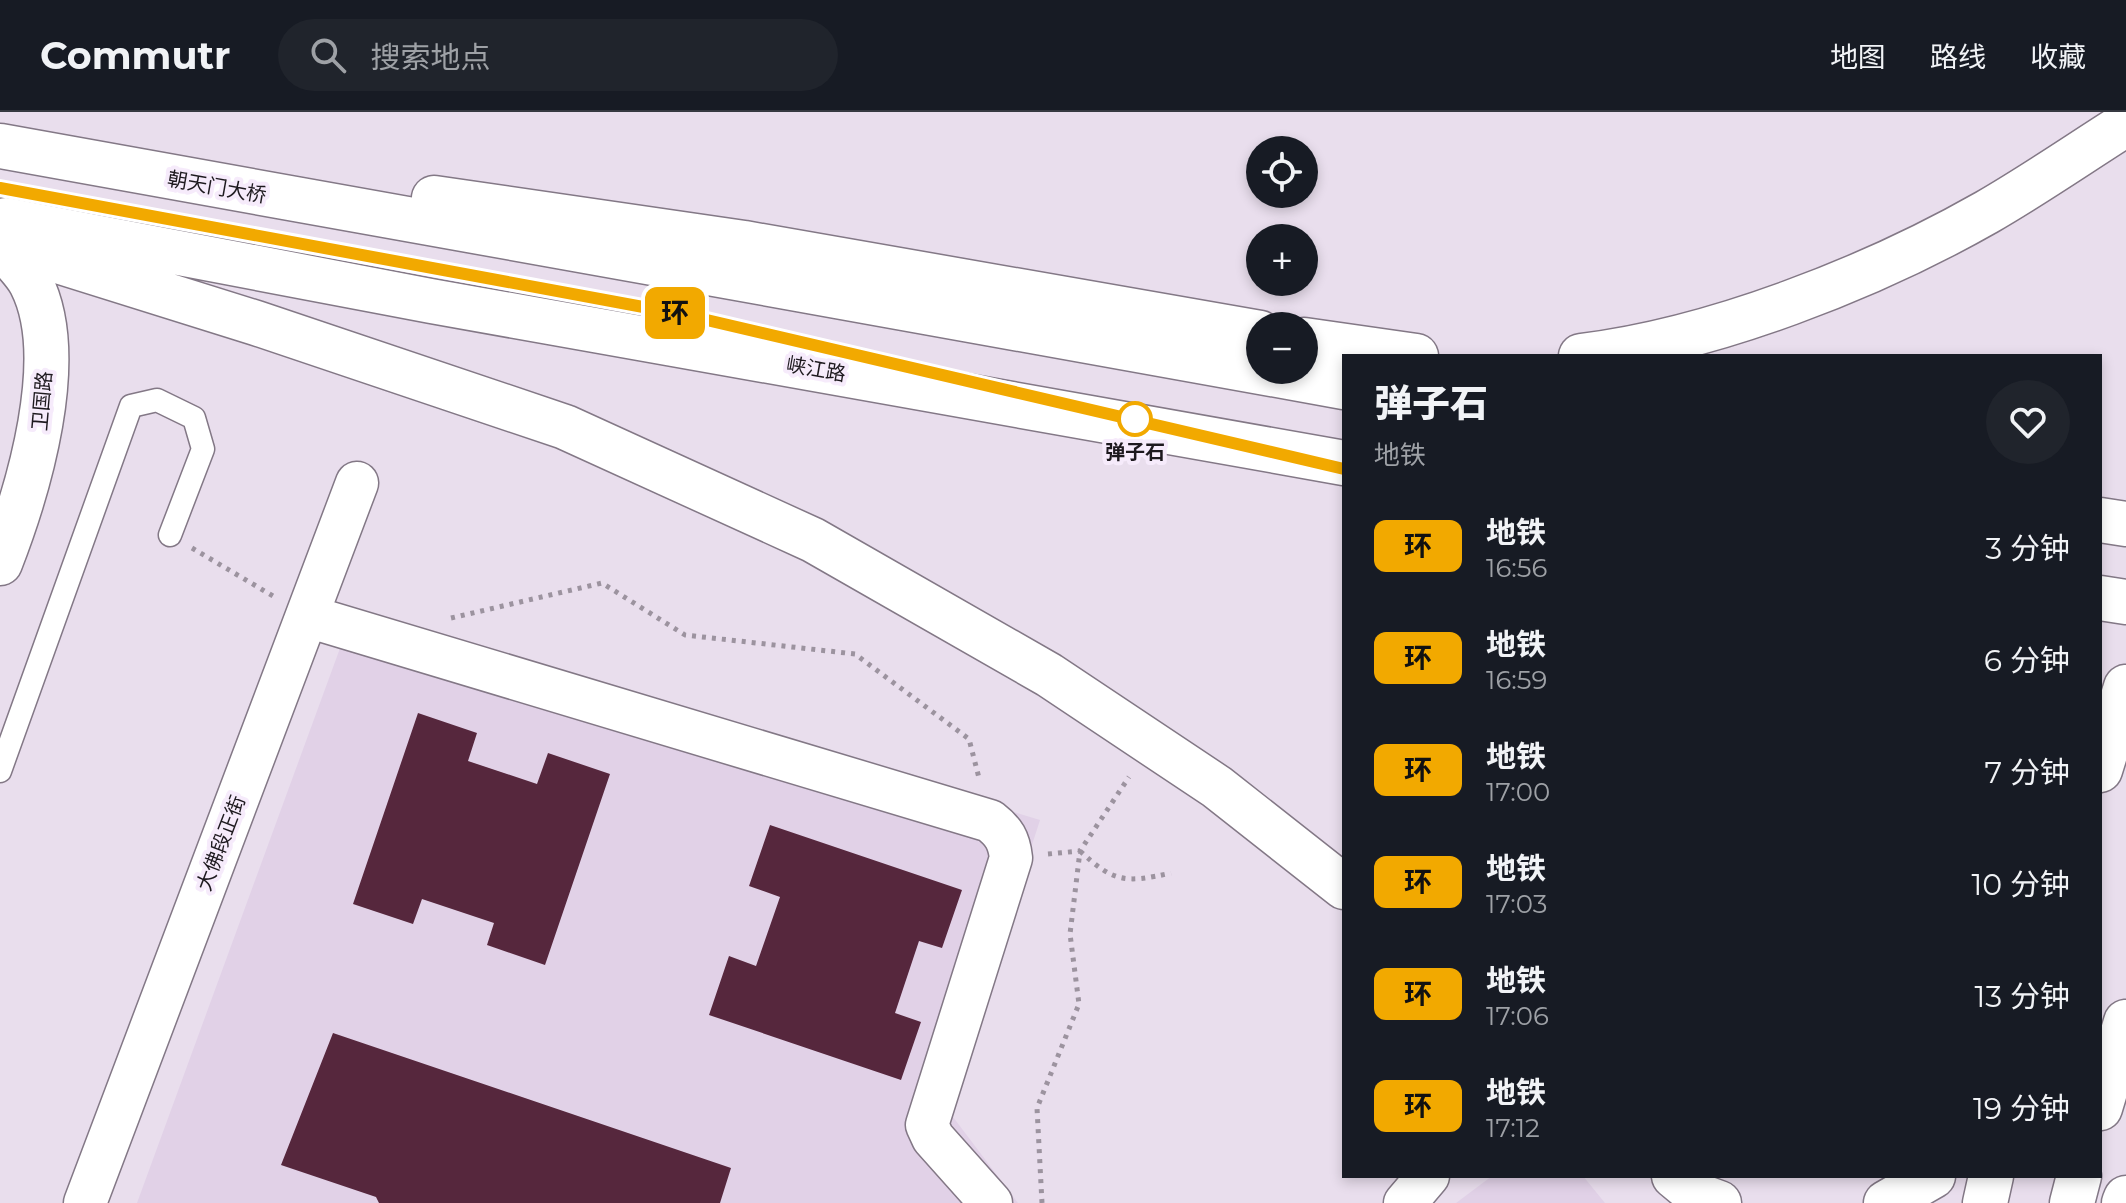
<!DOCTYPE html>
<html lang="zh">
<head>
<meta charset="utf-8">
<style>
	:root { --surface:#171b24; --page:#20242c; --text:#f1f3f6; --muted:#9ea1a6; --line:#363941 }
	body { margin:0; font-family:Montserrat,"Noto Sans SC",sans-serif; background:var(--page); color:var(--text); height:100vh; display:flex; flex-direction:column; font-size:30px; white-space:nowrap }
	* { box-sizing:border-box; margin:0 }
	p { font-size:26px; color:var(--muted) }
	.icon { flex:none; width:44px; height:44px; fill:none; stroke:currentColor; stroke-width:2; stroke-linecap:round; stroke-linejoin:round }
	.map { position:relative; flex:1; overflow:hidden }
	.sheet { position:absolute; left:1342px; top:242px; width:760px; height:824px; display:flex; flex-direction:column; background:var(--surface); border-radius:0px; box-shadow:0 4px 12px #0003 }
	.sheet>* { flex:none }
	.badge { padding:0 16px; border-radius:12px; font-size:28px; line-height:52px }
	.buttons { position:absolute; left:1246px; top:24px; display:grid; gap:16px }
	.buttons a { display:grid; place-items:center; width:72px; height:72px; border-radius:50%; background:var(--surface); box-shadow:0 4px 12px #0003; font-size:40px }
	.map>.badge { position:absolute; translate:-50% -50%; box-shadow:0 0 0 4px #fff }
	.round { display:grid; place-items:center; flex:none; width:84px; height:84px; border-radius:42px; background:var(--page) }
	.summary { display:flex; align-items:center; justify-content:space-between; height:136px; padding:0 32px }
	h1 { font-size:38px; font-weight:800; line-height:60px }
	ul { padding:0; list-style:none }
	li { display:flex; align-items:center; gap:24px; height:112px; padding:0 32px }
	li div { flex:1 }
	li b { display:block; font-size:30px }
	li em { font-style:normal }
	li .badge { min-width:88px; font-weight:700; text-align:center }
	header { display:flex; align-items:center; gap:48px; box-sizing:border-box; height:112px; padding:0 40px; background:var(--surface); border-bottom:2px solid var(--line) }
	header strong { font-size:38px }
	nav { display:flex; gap:44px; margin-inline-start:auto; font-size:28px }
	.search { width:560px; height:72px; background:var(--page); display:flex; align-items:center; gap:20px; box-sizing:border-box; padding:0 28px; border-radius:44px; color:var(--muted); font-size:30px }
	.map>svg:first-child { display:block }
	.built { fill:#e1d1e7 }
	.building { fill:#56273d }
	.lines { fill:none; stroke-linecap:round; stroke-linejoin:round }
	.service-casing { stroke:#837886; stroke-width:25 }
	.minor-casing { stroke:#837886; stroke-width:45 }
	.tertiary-casing { stroke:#837886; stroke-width:47 }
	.primary-casing { stroke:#837886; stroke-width:47 }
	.trunk-casing { stroke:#837886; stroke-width:47 }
	.path { stroke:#9c939f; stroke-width:5; stroke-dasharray:4 6; stroke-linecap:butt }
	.service { stroke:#fff; stroke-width:22 }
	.minor { stroke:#fff; stroke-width:42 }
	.tertiary { stroke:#fff; stroke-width:44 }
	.primary { stroke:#fff; stroke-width:44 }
	.trunk { stroke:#fff; stroke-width:44 }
	.line-casing { stroke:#fff; stroke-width:18 }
	.line { stroke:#f2a900; stroke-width:12 }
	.stop-dot { fill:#fff; stroke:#f2a900; stroke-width:4 }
	.labels { text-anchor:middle; stroke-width:8; stroke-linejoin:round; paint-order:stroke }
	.street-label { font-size:20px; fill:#1d191e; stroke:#f6ebfb }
	.stop-label { font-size:20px; font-weight:bold; fill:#1d191e; stroke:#f6ebfb }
</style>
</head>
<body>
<header>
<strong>Commutr</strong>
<div class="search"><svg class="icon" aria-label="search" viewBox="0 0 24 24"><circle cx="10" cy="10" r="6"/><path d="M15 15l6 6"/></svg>搜索地点</div>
<nav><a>地图</a><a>路线</a><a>收藏</a></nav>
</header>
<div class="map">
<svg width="2126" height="1091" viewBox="0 0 2126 1091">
	<rect width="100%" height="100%" fill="#e9deed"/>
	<path class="built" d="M354 498 1040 708 947 997 1018 1091H137Z
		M1492 1064H1583L1605 1091H1456Z"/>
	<path class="building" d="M418 601 477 621 468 649 537 672 548 641 610 662 545 853 487 833 494 811 422 787 413 812 353 792Z
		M770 713 962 778 942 836 919 829 895 901 921 910 901 968 709 903 729 844 756 854 780 785 749 774Z
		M333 921 731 1056 720 1091H379L376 1085 281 1053Z"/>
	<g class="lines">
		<g class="service-casing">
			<path id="service" d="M0 659 131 294 157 288 194 306 203 337 170 423"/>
		</g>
		<g class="minor-casing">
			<path id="minor" d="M307 504 990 709C1004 720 1009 728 1011 746L927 1013 933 1026 991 1091
				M85 1091 357 371
				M1405 1091 1428 1064"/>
		</g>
		<g class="tertiary-casing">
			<path id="tertiary" d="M0 133C10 145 24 158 31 171 69 245 28 379 0 451"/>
		</g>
		<g class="primary-casing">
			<path id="primary" d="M2100 658 2126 575
				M2100 996 2126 910
				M1985 1091 1991 1064
				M2072 1091 2079 1064"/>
		</g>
		<g class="trunk-casing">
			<path id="trunk" d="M0 34 1344 275
				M434 86 744 131 1260 221
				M6 108 431 189 1344 351
				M0 131 256 211 565 315 813 428 1049 563 1217 675 1344 775
				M1304 228 1416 244
				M1581 244C1713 228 1871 166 1987 100 2034 73 2080 41 2126 12
				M2100 408 2126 412
				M2100 486 2126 490
				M2100 952 2118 939
				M1674 1064 1697 1083 1719 1091
				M1886 1091 1933 1064
				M2124 1091 2126 1086"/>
		</g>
		<path class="path" d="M192 436 273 484
			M451 506 602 471 685 523 855 542 969 627 979 666
			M1080 739C1114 771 1126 771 1171 761
			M1048 742 1080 739 1129 665
			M1042 1091 1037 996 1079 892 1070 822 1080 739"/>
		<use href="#service" class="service"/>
		<use href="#minor" class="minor"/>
		<use href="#tertiary" class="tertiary"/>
		<use href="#primary" class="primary"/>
		<use href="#trunk" class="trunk"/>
	</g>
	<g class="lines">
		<g class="line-casing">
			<path id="line" d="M0 76 681 202 1344 357"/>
		</g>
		<use href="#line" class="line"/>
	</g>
	<circle class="stop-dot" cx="1135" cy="307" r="16"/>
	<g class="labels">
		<g class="street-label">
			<text transform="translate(217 75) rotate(10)" y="7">朝天门大桥</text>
			<text transform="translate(816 257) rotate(10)" y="7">峡江路</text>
			<text transform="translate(42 289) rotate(-85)" y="7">卫国路</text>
			<text transform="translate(221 731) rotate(-69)" y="7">大佛段正街</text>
		</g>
		<g class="stop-label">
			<text x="1135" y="347">弹子石</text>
		</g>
	</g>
</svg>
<div class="buttons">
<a><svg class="icon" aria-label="locate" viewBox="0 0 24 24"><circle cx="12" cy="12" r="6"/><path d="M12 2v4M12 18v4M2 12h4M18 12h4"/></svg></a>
<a>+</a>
<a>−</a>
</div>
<b class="badge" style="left:675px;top:201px;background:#f2a900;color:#111">环</b>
<section class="sheet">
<div class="summary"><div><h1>弹子石</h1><p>地铁</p></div><a class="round"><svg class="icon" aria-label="heart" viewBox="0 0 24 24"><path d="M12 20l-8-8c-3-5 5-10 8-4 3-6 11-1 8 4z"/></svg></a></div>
<ul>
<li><span class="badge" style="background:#f2a900;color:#111">环</span><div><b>地铁</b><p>16:56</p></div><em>3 分钟</em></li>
<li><span class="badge" style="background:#f2a900;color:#111">环</span><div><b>地铁</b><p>16:59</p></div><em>6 分钟</em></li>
<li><span class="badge" style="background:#f2a900;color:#111">环</span><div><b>地铁</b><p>17:00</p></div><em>7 分钟</em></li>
<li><span class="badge" style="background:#f2a900;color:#111">环</span><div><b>地铁</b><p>17:03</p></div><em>10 分钟</em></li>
<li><span class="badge" style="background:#f2a900;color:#111">环</span><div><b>地铁</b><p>17:06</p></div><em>13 分钟</em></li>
<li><span class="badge" style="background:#f2a900;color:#111">环</span><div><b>地铁</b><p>17:12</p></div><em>19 分钟</em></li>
</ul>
</section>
</div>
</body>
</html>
